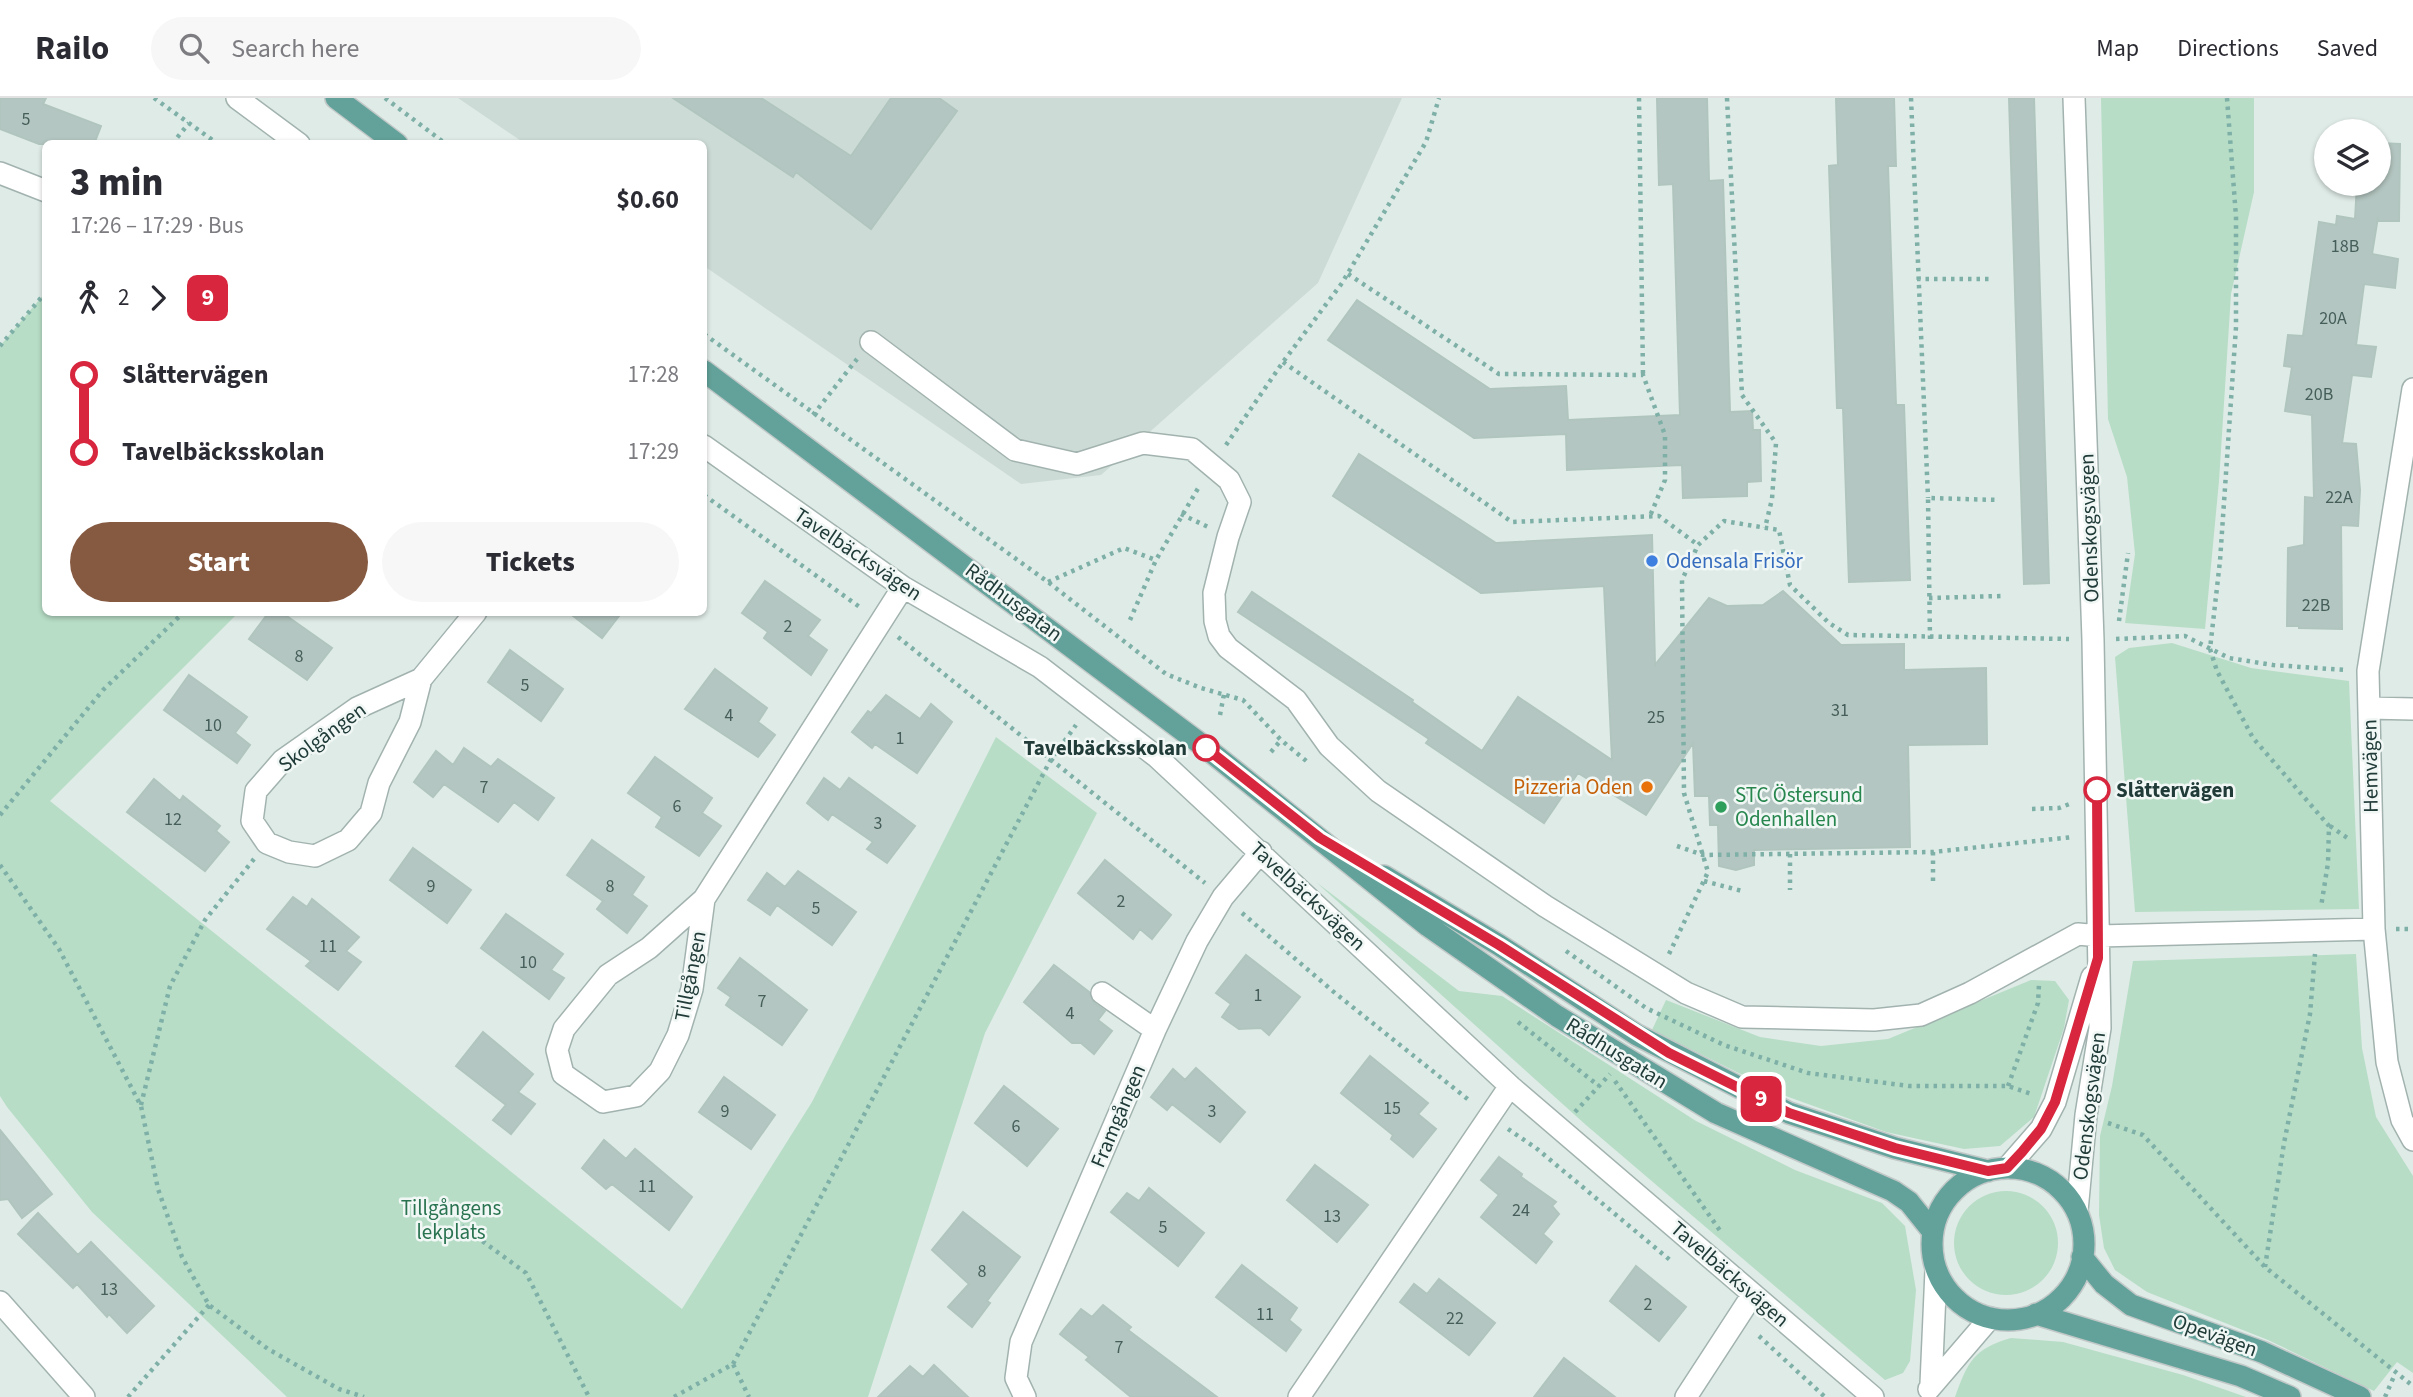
<!DOCTYPE html>
<html lang="en">
<head>
<meta charset="utf-8">
<style>
	:root { --surface:#fff; --page:#f7f7f7; --text:#2b2b33; --muted:#7c7c81; --line:#e1e1e2; --accent:#865941 }
	body { margin:0; font-family:"Source Sans 3",sans-serif; background:var(--page); color:var(--text); height:100vh; display:flex; flex-direction:column; font-size:26px; white-space:nowrap }
	* { box-sizing:border-box; margin:0 }
	p { font-size:23px; color:var(--muted) }
	.icon { flex:none; width:38px; height:38px; fill:none; stroke:currentColor; stroke-width:2; stroke-linecap:round; stroke-linejoin:round }
	.map { position:relative; flex:1; overflow:hidden }
	.side { position:absolute; left:42px; top:42px; width:665px; height:476px; display:flex; flex-direction:column; background:var(--surface); border-radius:10px; box-shadow:0 2px 5px #0004 }
	.side>* { flex:none }
	.badge { padding:0 14px; border-radius:10px; font-size:24px; line-height:46px }
	.buttons { position:absolute; left:2314px; top:21px; display:grid; gap:14px }
	.buttons a { display:grid; place-items:center; width:77px; height:77px; border-radius:50%; background:var(--surface); box-shadow:0 2px 5px #0004; font-size:35px }
	.map>.badge { position:absolute; translate:-50% -50%; box-shadow:0 0 0 4px #fff }
	.legs { display:flex; align-items:center; gap:10px; height:77px; padding:0 28px; font-size:23px }
	.legs p { margin-inline-start:auto }
	.overview { display:flex; align-items:center; justify-content:space-between; height:119px; padding:0 28px }
	h1 { font-size:38px; font-weight:800; line-height:52px }
	.button { display:flex; gap:14px; margin-top:auto; padding:14px 28px }
	.button a { flex:1; height:80px; border-radius:42px; background:var(--accent); color:#fff; font-size:28px; font-weight:800; line-height:80px; text-align:center }
	.button a+a { background:var(--page); color:var(--text) }
	ul { padding:0 28px; list-style:none }
	li { display:flex; align-items:center; gap:24px; height:77px; font-size:26px }
	li i { display:grid; place-items:center; width:10px; height:100%; margin:0 9px; background:currentColor }
	li i::after { content:''; width:18px; height:18px; margin:-9px; border:5px solid; border-radius:50%; background:var(--surface) }
	li p { margin-inline-start:auto }
	li:first-child i { background:linear-gradient(#0000 50%,currentColor 0) }
	li:last-child i { background:linear-gradient(currentColor 50%,#0000 0) }
	header { display:flex; align-items:center; gap:42px; box-sizing:border-box; height:98px; padding:0 35px; background:var(--surface); border-bottom:2px solid var(--line) }
	header strong { font-size:33px }
	nav { display:flex; gap:38px; margin-inline-start:auto; font-size:24px }
	.search { width:490px; height:63px; background:var(--page); display:flex; align-items:center; gap:18px; box-sizing:border-box; padding:0 24px; border-radius:38px; color:var(--muted); font-size:26px }
	.map>svg:first-child { display:block }
	.built { fill:#cddbd6 }
	.green { fill:#b7ddc6 }
	.building { fill:#b4c6c1; stroke:#b1c5bf; stroke-width:2 }
	.lines { fill:none; stroke-linecap:round; stroke-linejoin:round }
	.minor-casing { stroke:#a2b3af; stroke-width:24 }
	.major-casing { stroke:#c1c8c7; stroke-width:24 }
	.path { stroke:#7eb0a7; stroke-width:4.5; stroke-dasharray:3.5 5; stroke-linecap:butt }
	.minor { stroke:#fff; stroke-width:21 }
	.major { stroke:#62a29a; stroke-width:21 }
	.line-1-casing { stroke:#fff; stroke-width:16 }
	.line-1 { stroke:#d7263d; stroke-width:10 }
	.shop-dot { fill:#3f7fe0; stroke:#f0f7f5; stroke-width:2.5 }
	.stop-1-dot { fill:#fff; stroke:#d7263d; stroke-width:3.5 }
	.food-dot { fill:#e8710a; stroke:#f0f7f5; stroke-width:2.5 }
	.leisure-dot { fill:#2e9e5b; stroke:#f0f7f5; stroke-width:2.5 }
	.labels { text-anchor:middle; stroke-width:5; stroke-linejoin:round; paint-order:stroke }
	.number-label { font-size:18px; fill:#455e5a }
	.street-label { font-size:21px; fill:#203b38; stroke:#f0f7f5 }
	.shop-label { font-size:21px; fill:#366cbe; stroke:#f0f7f5; text-anchor:start }
	.stop-label { font-size:21px; font-weight:bold; fill:#203b38; stroke:#f0f7f5; text-anchor:end }
	.food-label { font-size:21px; fill:#c56008; stroke:#f0f7f5; text-anchor:end }
	.leisure-label { font-size:21px; fill:#27864d; stroke:#f0f7f5; text-anchor:start }
	.park-label { font-size:21px; fill:#297350; stroke:#f0f7f5 }
</style>
</head>
<body>
<header>
<strong>Railo</strong>
<div class="search"><svg class="icon" aria-label="search" viewBox="0 0 24 24"><circle cx="10" cy="10" r="6"/><path d="M15 15l6 6"/></svg>Search here</div>
<nav><a>Map</a><a>Directions</a><a>Saved</a></nav>
</header>
<div class="map">
<svg width="2413" height="1299" viewBox="0 0 2413 1299">
	<rect width="100%" height="100%" fill="#dfebe7"/>
	<path class="built" d="M458 0H1402L1318 185 1101 377 1021 386 704 168V46L524 45Z"/>
	<path class="green" d="M2101 0H2254V94L2231 196 2219 383 2205 531 2125 525 2135 456 2127 379 2108 321Z
		M45 195 46 514 238 515 50 703 682 1211 812 1004 996 639 1097 715 985 935 868 1299H287L92 1114 7 1009 0 998V248Z
		M2172 545 2251 570 2349 583 2359 811 2135 814 2115 559 2129 550Z
		M1316 784 1459 893 1502 898 1696 1023 1795 1072 1882 1105 1905 1128 1916 1192 1910 1263 1903 1275 1885 1282 1586 1027Z
		M2356 856 2362 950 2376 1019 2413 1078V1275L2397 1264 2374 1293 2268 1242 2147 1194 2115 1172 2104 1150 2099 1117 2100 1038 2112 988 2133 863Z
		M2031 882 2055 883 2069 902 2064 930 2034 1019 2000 1048 1964 1051 1886 1034 1783 997 1652 932 1666 902 1760 939 1821 948 1888 941Z
		M1954 1145a52 52 0 1 1 104 0a52 52 0 1 1-104 0Z
		M2011 1240 2063 1244 2183 1277 2246 1299H1955C1968 1264 1973 1251 2011 1240Z"/>
	<path class="building" d="M0 0H46L43 6 101 28 94 46H39L0 31Z
		M673 0H761L851 58 891 0H939L957 13 871 131 796 74 793 79Z
		M1657 0H1707L1709 83 1723 82 1730 314 1752 313 1753 332H1760L1761 383 1747 384V398L1683 400 1682 367 1567 372 1566 336 1474 340 1328 242 1357 202 1490 291 1566 288 1568 322 1680 317 1673 86 1659 87Z
		M1836 0H1894L1896 68H1888L1896 307H1904L1910 482 1849 484 1843 310H1837L1829 68 1838 67Z
		M2009 0H2034L2049 485 2024 486Z
		M2378 45 2400 46 2399 123H2378V119L2372 156 2398 161 2395 190 2364 186 2356 247 2376 249 2371 279 2352 277 2342 345 2356 346 2360 392 2358 428 2341 427 2342 531 2299 530V528H2287L2288 450 2304 447 2305 399 2314 400 2312 317 2285 313 2292 269 2284 268 2288 237 2303 238 2319 124 2336 127 2337 118 2355 121 2357 86H2378Z
		M1359 356 1496 445 1652 437 1655 567 1709 500 1727 508 1763 507 1783 493 1841 547 1904 546V572L1986 570 1987 646 1908 647 1910 749 1754 752V767L1736 772 1719 768 1718 727H1710L1709 698H1695L1693 645 1646 717 1578 675 1544 725 1426 645 1429 641 1238 514 1252 494 1413 602 1412 604 1482 653 1518 599 1612 662 1604 488 1481 495 1333 398Z
		M765 483 820 522 808 538 827 552 811 577 764 540 768 534 742 515Z
		M269 514H281L332 550 307 582 249 541Z
		M568 514H622L602 540Z
		M510 552 563 591 541 623 488 584Z
		M715 571 767 610 758 624 775 637 758 659 685 611Z
		M189 577 247 619 235 635 250 647 237 665 164 612Z
		M886 597 920 621 931 606 952 624 917 675 875 646 872 650 852 634 868 613 871 615Z
		M464 650 491 669 498 661 554 700 538 722 514 704 498 724 444 686 433 699 414 684 436 653 453 667Z
		M655 659 712 700 702 715 721 728 699 758 656 729 662 719 628 695Z
		M824 680 840 692 849 680 915 728 887 765 867 751 873 744 832 716 828 722 807 705Z
		M154 681 180 703 183 698 220 728 216 733 229 744 205 773 127 714Z
		M592 742 644 779 632 797 647 808 627 835 597 811 603 803 567 777Z
		M413 750 471 792 447 825 390 782Z
		M1105 762 1171 817 1152 841 1140 831 1133 841 1078 795Z
		M798 773 856 814 832 847 777 807 770 817 748 802 767 775 785 789Z
		M293 799 307 809 312 801 359 839 346 853 361 864 338 892 306 868 311 863 267 831Z
		M506 816 563 856 551 872 564 880 549 901 481 850Z
		M1246 857 1300 899 1269 937 1261 930 1239 931 1222 919 1231 906 1216 895Z
		M740 860 807 912 782 947 726 907 731 899 718 890Z
		M1054 867 1089 894 1094 905 1105 913 1098 922 1112 933 1094 956 1081 945H1072L1024 904Z
		M483 934 533 976 518 994 535 1006 511 1036 493 1022 506 1007 456 968Z
		M1370 958 1428 1005 1418 1016 1436 1031 1413 1059 1391 1041 1393 1037 1341 995Z
		M1196 970 1245 1014 1220 1044 1172 1006 1167 1012 1151 999 1173 971 1185 982Z
		M724 979 775 1017 751 1051 699 1014Z
		M1004 988 1058 1031 1027 1068 975 1025Z
		M0 1032 52 1096 22 1120 8 1101 0 1102Z
		M604 1042 626 1061 635 1051 692 1099 669 1132 612 1086 606 1091 582 1070Z
		M1499 1059 1522 1076 1521 1079 1556 1104 1552 1108 1559 1116 1543 1136 1552 1144 1536 1165 1481 1119 1499 1097 1481 1082Z
		M1315 1067 1368 1107 1337 1144 1287 1102Z
		M1149 1090 1204 1135 1178 1168 1111 1114 1127 1095 1139 1103Z
		M963 1114 1020 1159 987 1203 990 1205 972 1229 948 1209 969 1186 932 1152Z
		M38 1115 78 1157 91 1144 154 1208 127 1235 109 1216 107 1219 77 1186 73 1190 18 1136Z
		M1242 1167 1297 1210 1289 1222 1301 1232 1286 1253 1216 1199Z
		M1636 1168 1686 1209 1659 1243 1610 1203Z
		M1439 1181 1495 1225 1469 1257 1400 1204 1414 1186 1427 1196Z
		M1103 1207 1131 1229 1128 1232 1217 1299H1131L1086 1262 1089 1259 1060 1236 1081 1211 1092 1219Z
		M1564 1260 1615 1299H1534Z
		M934 1267 968 1299H878L910 1268 923 1279Z"/>
	<g class="lines">
		<g class="minor-casing">
			<path id="minor" d="M237 0 299 46
				M2074 0 2093 542 2100 930 2086 1017 2077 1113
				M0 75 46 93
				M871 244 1015 352 1077 366 1143 345 1192 351 1229 382 1240 404 1228 439 1214 495 1215 523 1219 538 1228 550 1296 602 1329 648 1378 693 1545 808 1686 895 1742 919 1874 922 1921 917 1970 895 2078 836 2099 838 2374 831
				M2413 291 2368 573 2374 831 2387 964 2402 1022 2413 1042
				M704 348 903 489 1040 569 1157 659 1510 988 1873 1299
				M421 581 410 624 379 685 371 715 348 742 315 758 289 754 267 745 252 723 256 693 283 662 357 610 421 581 476 514
				M2369 610 2413 611
				M704 801 692 891 678 937 660 973 636 998 603 1004 563 976 557 952 564 931 608 877 649 850 704 801 903 489
				M1102 895 1155 932
				M2007 1070 2041 1031 2055 1004 2092 879
				M0 1204 84 1299
				M1931 1286 1936 1172
				M1929 1291 1990 1220
				M1025 1299 1016 1280 1021 1244 1155 932 1197 843 1223 799 1261 754
				M1299 1299 1510 988
				M1686 1299 1753 1196"/>
		</g>
		<g class="major-casing">
			<path id="major" d="M336 0 397 46
				M704 273 1206 650 1428 828 1557 918 1716 1015 1893 1093 1909 1104 1933 1134
				M1384 778 1499 847 1637 937 1789 1015 1895 1050 1988 1073
				M1932 1146a76 76 0 1 1 152 0a76 76 0 1 1-152 0Z
				M2082 1159 2104 1186 2131 1207 2262 1254 2360 1299
				M2036 1216 2241 1278 2290 1299"/>
		</g>
		<path class="path" d="M154 0 218 46
			M385 0 446 46
			M1639 0 1643 277
			M1727 0 1742 297 1776 345 1772 401 1765 430
			M1911 0 1928 400
			M2227 0 2236 119V229L2220 463 2210 551 2217 573 2253 640 2329 728 2328 765 2321 809
			M172 46 189 25
			M1348 176 1499 276 1643 277 1665 337V382L1650 418
			M1917 181H1993
			M704 236 1048 484 1166 576 1201 590 1243 602 1281 642 1310 666
			M0 248 46 194
			M1283 264 1512 424 1659 418 1698 447
			M813 317 857 261
			M1226 347 1283 264 1342 185 1426 44 1439 0
			M704 397 861 510
			M1181 416 1208 429
			M1048 484 1124 450 1156 462
			M1929 500 2002 498
			M1130 522 1156 462 1200 387
			M2119 523 2128 455
			M898 539 1205 785
			M1930 541 1928 400 1999 402
			M2116 541 2185 538 2229 560 2273 567 2346 572
			M1220 617 1224 596
			M1271 654 1281 642
			M2032 711 2059 710 2072 705
			M0 717 103 592 184 514
			M2330 728 2349 741
			M1677 748 1703 757 1933 754 2073 739
			M1933 754V788
			M1790 756V792
			M0 767 59 851 141 1008 158 1091 182 1159 209 1207 268 1251 339 1291 364 1299
			M1704 783 1742 793
			M1242 815 1335 895 1470 1003
			M2396 831H2413
			M1566 853 1646 910 1724 947 1808 975 1909 988H2008L2034 997
			M1669 856 1708 774 1684 695 1682 482 1698 447 1724 423 1779 432 1790 487 1829 525 1848 537 2069 541
			M1518 924 1599 988
			M1615 983 1721 1134
			M2008 988 2038 905 2039 886
			M141 1007 170 888 205 822 254 761
			M1575 1014 1610 976
			M2108 1025 2143 1037 2265 1169 2413 1288
			M1508 1031 1536 1050 1670 1162
			M455 1123 526 1175 589 1299
			M2265 1169 2284 1045 2310 916 2315 856
			M1759 1238 1825 1299
			M733 1266 1050 663 1076 627
			M128 1299 209 1207
			M674 1299 733 1266 749 1299
			M2385 1299 2395 1276"/>
		<use href="#minor" class="minor"/>
		<use href="#major" class="major"/>
	</g>
	<g class="lines">
		<g class="line-1-casing">
			<path id="line-1" d="M1206 650 1320 740 1499 847 1669 955 1789 1015 1895 1050 1988 1073 2007 1070 2022 1054 2041 1031 2055 1004 2098 860 2097 692"/>
		</g>
		<use href="#line-1" class="line-1"/>
	</g>
	<circle class="shop-dot" cx="1652" cy="463" r="7"/>
	<g class="stop-1-dot">
		<circle cx="1206" cy="650" r="12"/>
		<circle cx="2097" cy="692" r="12"/>
	</g>
	<circle class="food-dot" cx="1647" cy="689" r="7"/>
	<circle class="leisure-dot" cx="1721" cy="709" r="7"/>
	<g class="labels">
		<g class="number-label">
			<text x="26" y="27">5</text>
			<text x="2345" y="154">18B</text>
			<text x="2333" y="226">20A</text>
			<text x="2319" y="302">20B</text>
			<text x="2339" y="405">22A</text>
			<text x="2316" y="513">22B</text>
			<text x="788" y="534">2</text>
			<text x="299" y="564">8</text>
			<text x="525" y="593">5</text>
			<text x="1840" y="618">31</text>
			<text x="729" y="623">4</text>
			<text x="1656" y="625">25</text>
			<text x="213" y="633">10</text>
			<text x="900" y="646">1</text>
			<text x="484" y="695">7</text>
			<text x="677" y="714">6</text>
			<text x="173" y="727">12</text>
			<text x="878" y="731">3</text>
			<text x="431" y="794">9</text>
			<text x="610" y="794">8</text>
			<text x="1121" y="809">2</text>
			<text x="816" y="816">5</text>
			<text x="328" y="854">11</text>
			<text x="528" y="870">10</text>
			<text x="1258" y="903">1</text>
			<text x="762" y="909">7</text>
			<text x="1070" y="921">4</text>
			<text x="1392" y="1016">15</text>
			<text x="725" y="1019">9</text>
			<text x="1212" y="1019">3</text>
			<text x="1016" y="1034">6</text>
			<text x="647" y="1094">11</text>
			<text x="1521" y="1118">24</text>
			<text x="1332" y="1124">13</text>
			<text x="1163" y="1135">5</text>
			<text x="982" y="1179">8</text>
			<text x="109" y="1197">13</text>
			<text x="1648" y="1212">2</text>
			<text x="1265" y="1222">11</text>
			<text x="1455" y="1226">22</text>
			<text x="1119" y="1255">7</text>
		</g>
		<g class="street-label">
			<text transform="translate(2089 430) rotate(-92)" y="7">Odenskogsvägen</text>
			<text transform="translate(858 456) rotate(34)" y="7">Tavelbäcksvägen</text>
			<text transform="translate(1014 504) rotate(37)" y="7">Rådhusgatan</text>
			<text transform="translate(322 639) rotate(-36)" y="7">Skolgången</text>
			<text transform="translate(2370 668) rotate(-91)" y="7">Hemvägen</text>
			<text transform="translate(1308 798) rotate(43)" y="7">Tavelbäcksvägen</text>
			<text transform="translate(690 878) rotate(-79)" y="7">Tillgången</text>
			<text transform="translate(1617 955) rotate(32)" y="7">Rådhusgatan</text>
			<text transform="translate(2089 1008) rotate(-83)" y="7">Odenskogsvägen</text>
			<text transform="translate(1118 1018) rotate(-67)" y="7">Framgången</text>
			<text transform="translate(1730 1176) rotate(41)" y="7">Tavelbäcksvägen</text>
			<text transform="translate(2215 1237) rotate(20)" y="7">Opevägen</text>
		</g>
		<g class="shop-label">
			<text x="1666" y="470">Odensala Frisör</text>
		</g>
		<g class="stop-label">
			<text x="1187" y="657">Tavelbäcksskolan</text>
			<text x="2116" y="699" text-anchor="start">Slåttervägen</text>
		</g>
		<g class="food-label">
			<text x="1633" y="696">Pizzeria Oden</text>
		</g>
		<g class="leisure-label">
			<text x="1735" y="704">STC Östersund<tspan x="1735" dy="24">Odenhallen</tspan></text>
		</g>
		<g class="park-label">
			<text x="451" y="1117">Tillgångens<tspan x="451" dy="24">lekplats</tspan></text>
		</g>
	</g>
</svg>
<div class="buttons">
<a><svg class="icon" aria-label="layers" viewBox="0 0 24 24"><path d="M12 4l9 5-9 5-9-5zM3 14l9 5 9-5"/></svg></a>
</div>
<b class="badge" style="left:1761px;top:1001px;background:#d7263d;color:#fff">9</b>
<section class="side">
<div class="overview"><div><h1>3 min</h1><p>17:26 – 17:29 · Bus</p></div><b>$0.60</b></div>
<div class="legs"><svg class="icon" aria-label="walk" viewBox="0 0 24 24"><circle cx="13" cy="4" r="2"/><path d="M13 8l-2 6 4 7M11 14l-3 7M7 12l3-4h3l4 4"/></svg>2<svg class="icon" aria-label="forward" viewBox="0 0 24 24"><path d="M9 5l7 7-7 7"/></svg><b class="badge" style="background:#d7263d;color:#fff">9</b></div>
<ul>
<li><i style="color:#d7263d"></i><b>Slåttervägen</b><p>17:28</p></li>
<li><i style="color:#d7263d"></i><b>Tavelbäcksskolan</b><p>17:29</p></li>
</ul>
<div class="button"><a>Start</a><a>Tickets</a></div>
</section>
</div>
</body>
</html>
